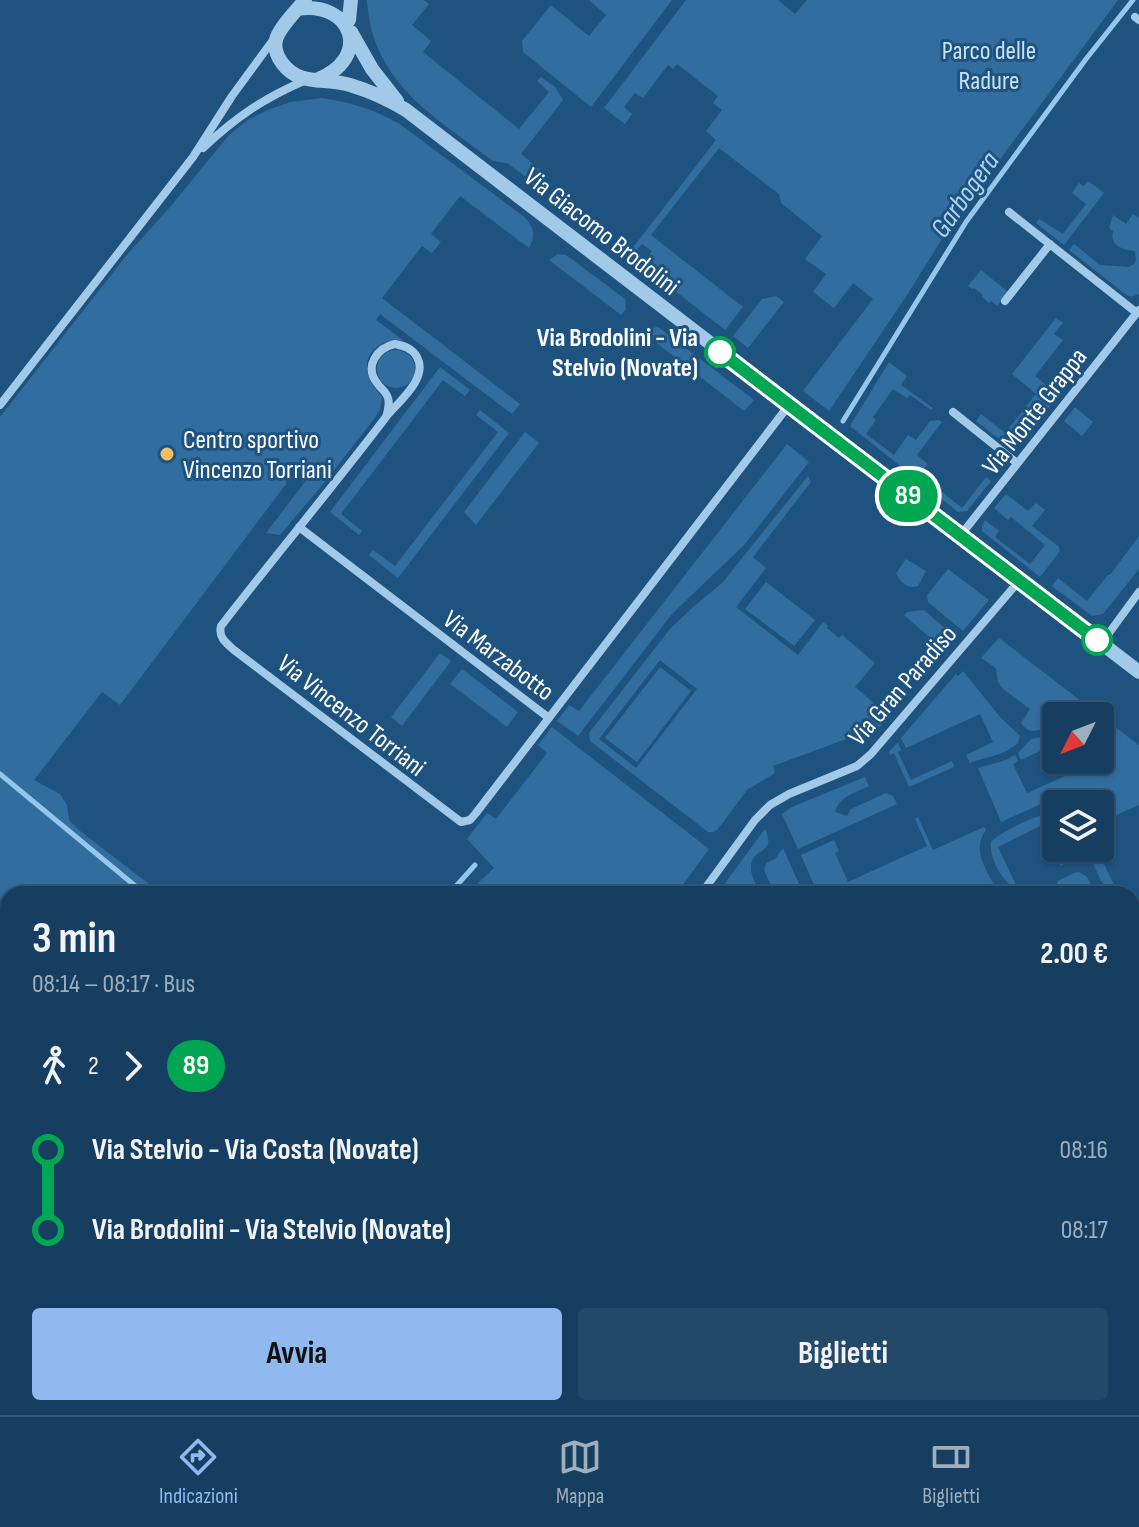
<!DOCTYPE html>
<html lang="it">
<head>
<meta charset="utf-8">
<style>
	:root { --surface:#163e60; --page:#234969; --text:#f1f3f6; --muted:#9eaebd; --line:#355775; --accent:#90b9f0 }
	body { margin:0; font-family:"Sofia Sans Condensed",sans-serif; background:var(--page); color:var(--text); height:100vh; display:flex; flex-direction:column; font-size:30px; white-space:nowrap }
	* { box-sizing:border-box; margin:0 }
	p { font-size:26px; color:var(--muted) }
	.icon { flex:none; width:44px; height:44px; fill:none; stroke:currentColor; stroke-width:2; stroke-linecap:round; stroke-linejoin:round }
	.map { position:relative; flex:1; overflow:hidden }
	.drawer { position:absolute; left:0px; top:886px; width:1140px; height:530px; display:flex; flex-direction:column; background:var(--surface); border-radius:24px 24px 0 0; box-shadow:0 2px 6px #0004,0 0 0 2px var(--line) }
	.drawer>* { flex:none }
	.badge { padding:0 16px; border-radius:26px; font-size:28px; line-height:52px }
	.needle { width:52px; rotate:228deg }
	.tools { position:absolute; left:1042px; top:702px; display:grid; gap:16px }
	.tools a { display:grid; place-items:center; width:72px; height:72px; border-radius:8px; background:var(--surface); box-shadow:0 2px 6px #0004,0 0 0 2px var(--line); font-size:40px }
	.map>.badge { position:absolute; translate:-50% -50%; box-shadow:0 0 0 4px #fff }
	.legs { display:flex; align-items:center; gap:12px; height:88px; padding:0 32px; font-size:26px }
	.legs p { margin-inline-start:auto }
	.head { display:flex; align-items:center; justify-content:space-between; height:136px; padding:0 32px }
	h1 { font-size:44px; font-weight:700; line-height:60px }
	.action { display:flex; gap:16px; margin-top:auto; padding:16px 32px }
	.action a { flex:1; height:92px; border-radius:8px; background:var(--accent); color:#111; font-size:32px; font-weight:700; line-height:92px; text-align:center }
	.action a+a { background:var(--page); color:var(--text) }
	ul { padding:0 32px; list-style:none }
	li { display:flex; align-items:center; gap:28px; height:80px; font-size:30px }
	li i { display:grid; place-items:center; width:12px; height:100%; margin:0 10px; background:currentColor }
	li i::after { content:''; width:20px; height:20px; margin:-10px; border:6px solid; border-radius:50%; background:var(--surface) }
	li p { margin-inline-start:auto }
	li:first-child i { background:linear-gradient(#0000 50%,currentColor 0) }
	li:last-child i { background:linear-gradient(currentColor 50%,#0000 0) }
	.dock { display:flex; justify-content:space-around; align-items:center; height:112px; border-top:2px solid var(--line); background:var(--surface); font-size:22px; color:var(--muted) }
	.dock a { display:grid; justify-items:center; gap:4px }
	.dock .on { color:var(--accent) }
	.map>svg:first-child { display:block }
	.green { fill:#326d9f; fill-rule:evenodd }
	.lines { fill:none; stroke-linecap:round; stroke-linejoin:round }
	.stream { stroke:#96c6ea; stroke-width:5 }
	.minor { stroke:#a3c9e9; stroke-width:8 }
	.tertiary { stroke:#a3c9e9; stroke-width:14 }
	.secondary { stroke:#cee4f7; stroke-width:16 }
	.motorway { stroke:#fff; stroke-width:24 }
	.line-1-casing { stroke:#fff; stroke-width:18 }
	.line-1 { stroke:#00a651; stroke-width:12 }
	.stop-1-dot { fill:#fff; stroke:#00a651; stroke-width:4 }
	.poi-dot { fill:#f8bd62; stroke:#1e5380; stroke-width:3 }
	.labels { text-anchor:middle; stroke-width:6; stroke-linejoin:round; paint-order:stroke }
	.park-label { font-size:26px; fill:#c7e1f7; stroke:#1e5380 }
	.street-label { font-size:26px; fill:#fff; stroke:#1e5380 }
	.stop-label { font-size:26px; font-weight:bold; fill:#fff; stroke:#1e5380; text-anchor:end }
	.poi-label { font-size:26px; fill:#fff; stroke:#1e5380; text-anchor:start }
	.water-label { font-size:28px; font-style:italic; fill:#aed3f0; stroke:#1e5380 }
</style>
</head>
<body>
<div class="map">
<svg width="1139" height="1415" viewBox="0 0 1139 1415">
	<rect width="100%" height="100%" fill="#1e5380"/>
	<path class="green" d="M367 0H424L429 4 412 25 431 41 423 52 519 129 549 92 537 81 541 77 555 87 563 100 521 154 542 171 534 183 507 163 493 161C434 116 372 83 367 0Z
		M589 0H672L591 107 523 52 522 41 551 5 589 36 606 15Z
		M686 0H778L795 14 807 0H1118L981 185 980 189 955 218 907 295 829 411 803 391 873 299 853 283 834 308 813 292 826 274 805 259 822 236 781 203 779 194 719 148 651 235 743 307 725 330 642 265 652 251 642 244 631 257 628 254 716 140 706 131 722 110 713 103 718 96 677 64 673 69 668 65 643 98 635 93 624 107 632 114 625 124 604 108Z
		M322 98C353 103 374 109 401 125L523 216C534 226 536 235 529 248L460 196 431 234 441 242 432 253 422 246 382 298 520 404 512 414 380 314 376 320 404 341C383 338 362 351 368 375 370 384 377 390 382 397L380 410 374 419 324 483 280 535 266 533 314 470 285 474 286 484 120 705 102 692 34 780 60 794 67 805 69 820 80 831 162 894H8V940L0 933V417L126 256 170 207 229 135 249 119 268 110 290 102Z
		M1088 181 1104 193 1064 245 1036 223 1039 219 1063 234 1086 204 1072 193 1079 183 1084 186Z
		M1133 214 1139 218V294L1131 297 1125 294 1069 250 1074 244 1100 265 1129 267 1135 263 1136 260 1135 251C1124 250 1109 246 1113 231L1109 228 1113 215 1126 224Z
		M558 254 566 255 625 299 626 309 621 315 549 260Z
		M981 270 1008 292 997 306 991 301 989 303 982 297 983 295 974 288 972 289 968 286Z
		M776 296 784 302 748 348 733 336 762 299Z
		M1056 318 1063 323 1054 334 1063 340 1035 376 1059 395 1014 451 976 421 981 414 1005 433 1036 394 1012 374Z
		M658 327 754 400 744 411 645 334 653 328Z
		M377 369a19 19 0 1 1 38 0a19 19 0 1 1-38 0Z
		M889 362 907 376 901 385 933 408 931 410 910 395 907 398 893 389 873 417 876 420 866 434 894 455 908 435 916 440 930 421 939 420 942 422 917 455 928 464 920 474 962 508 986 477 991 481 967 511 958 512 850 426Z
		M440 367 470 390 465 396 443 380 341 514 362 531 359 535 330 512Z
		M1075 407 1093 422 1082 436 1064 421Z
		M480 410 509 433 398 578 369 555 373 550 395 566 498 432 476 415Z
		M525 432 539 443 476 525 464 512Z
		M787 444 809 462 744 545 672 614 578 736 557 721 569 705 579 711Z
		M808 476 811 482 753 557 766 568 736 607 798 655 823 622 828 626 827 628 839 638 842 635 875 663 855 687 889 716 873 735 868 731 773 766 775 773 747 790 718 829 713 832H708L590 741 589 733 670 629 693 607 723 582ZM660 660 697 689 636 768 599 739Z
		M1006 494 1028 511 1036 503 1045 510 1032 526 1059 547 1060 551 1040 577 982 531V526L985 520 999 531 995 537 1030 564 1045 545 1011 517 1008 520 994 508Z
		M1139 536V569L1103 614 1092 616 1052 586 1058 578 1087 601 1108 575H1110Z
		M906 559 926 571 918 586C907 589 901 583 896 573Z
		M948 569 989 600 963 631 928 602 927 595Z
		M766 582 815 620 794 646 745 609Z
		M924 610 956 638 920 680 910 672 935 642 904 615 907 612Z
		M999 638 1090 708 1072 716H1056V723C1043 729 1030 737 1021 723L1030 709 1003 689 998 682 996 668 981 658Z
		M440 653 451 661 402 726 391 717Z
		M660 667 691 691 637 762 605 738Z
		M462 669 518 712 507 727 450 684Z
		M963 671 1000 717 1020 736 1018 743C1004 756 987 756 970 763L966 755 993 742 980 714 906 748 901 738 956 674 958 676Z
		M1096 713 1139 745V805L1100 822V804L1043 803 1001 822 978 768 1003 761 1015 755 1018 761 1013 764 1027 793 1115 754 1102 724H1100V716H1089Z
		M552 727 709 849 676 894H466L494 868 467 839 487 813 496 819 547 753 538 745Z
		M1045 736 1049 737 1053 745 1021 760 1018 753 1031 739Z
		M898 742 901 750 898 752 911 780 952 761 954 767 909 787 894 753 890 755 889 752Z
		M865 777 869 786C855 793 840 796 835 812L847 816 851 809 886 793 893 796 897 804 798 849 782 814 792 807Z
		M1048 814 1056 817V848H1073C1072 857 1068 861 1061 866L1040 826 998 847 1017 887H1013C1001 879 989 857 991 842 1003 831 1033 816 1048 814Z
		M918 817 933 850 984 827 986 830C970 851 989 874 999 894H818L801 855 834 840 839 851 835 853 848 882 927 846 915 819Z
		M765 829C778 856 750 846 751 868 751 877 757 886 761 894H717Z
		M783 848 799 884 797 894H775L764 870 766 863 775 859Z
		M1086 848H1096L1115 887 1106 886 1101 881Z
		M1079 872 1087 877 1096 894H1053L1058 881 1074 873Z
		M0 1026 8 1033V1111L0 1105Z
		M0 1139 8 1145V1250L0 1243Z
		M1132 1291 1139 1296V1415H681L680 1408H1132Z
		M187 1408H357L367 1415H195Z
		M402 1408H466L478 1415H412Z"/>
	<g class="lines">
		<path class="stream" d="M843 421 966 222 1086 59 1133 0
			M0 774 145 894
			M449 894 475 865
			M673 1408 674 1415"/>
		<path class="minor" d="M1135 17 1139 20
			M203 148C236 117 264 98 306 80
			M1009 212 1137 313
			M1005 301 1050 244
			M395 344C404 346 412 348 417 357 429 378 398 402 386 417 388 411 390 405 388 398 386 391 380 388 377 383 364 366 377 348 395 344Z
			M0 405 193 157 232 96 273 40
			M953 412 1017 463
			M386 417C332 488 275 556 221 626 218 637 226 643 234 650L461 822 470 820 476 813 789 405
			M299 527 549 718
			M960 536 1139 310
			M1101 644 1139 592
			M701 894 755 820 770 805 789 794 857 766 871 754 1019 581
			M1132 980 1139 972
			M1132 1117 1139 1108"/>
		<path class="tertiary" d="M305 0C297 10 278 29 276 40 274 48 277 56 282 63 300 87 324 77 350 85 370 91 388 99 406 110L1139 672
			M297 9C353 0 373 59 316 80
			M349 20 351 0
			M351 32 372 69 397 101"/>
		<path class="secondary" d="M0 1119 8 1125
			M384 1408 395 1415"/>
		<path class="motorway" d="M0 958 8 965
			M0 1004 8 1011
			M517 1408 532 1415
			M608 1408 625 1415"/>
	</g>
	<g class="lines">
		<g class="line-1-casing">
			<path id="line-1" d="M720 352 1097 640"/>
		</g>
		<use href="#line-1" class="line-1"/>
	</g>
	<g class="stop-1-dot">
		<circle cx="720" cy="352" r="14"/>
		<circle cx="1097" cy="640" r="14"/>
	</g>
	<circle class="poi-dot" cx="167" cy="454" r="8"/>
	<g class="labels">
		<g class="park-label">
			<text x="989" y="59">Parco delle<tspan x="989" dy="30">Radure</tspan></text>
		</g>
		<g class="street-label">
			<text transform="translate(602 231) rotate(38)" y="9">Via Giacomo Brodolini</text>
			<text transform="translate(1034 411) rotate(-52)" y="9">Via Monte Grappa</text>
			<text transform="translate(499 655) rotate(37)" y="9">Via Marzabotto</text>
			<text transform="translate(902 685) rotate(-49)" y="9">Via Gran Paradiso</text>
			<text transform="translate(352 715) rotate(38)" y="9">Via Vincenzo Torriani</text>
		</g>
		<g class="stop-label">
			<text x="698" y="346">Via Brodolini - Via<tspan x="698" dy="30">Stelvio (Novate)</tspan></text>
		</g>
		<g class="poi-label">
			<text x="183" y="448">Centro sportivo<tspan x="183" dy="30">Vincenzo Torriani</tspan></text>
		</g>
		<g class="water-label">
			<text transform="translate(964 194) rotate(-55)" y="10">Garbogera</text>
		</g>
	</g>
</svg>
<div class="tools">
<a><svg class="needle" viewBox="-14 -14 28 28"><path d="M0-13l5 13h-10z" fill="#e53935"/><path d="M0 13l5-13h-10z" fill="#9eaebd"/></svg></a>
<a><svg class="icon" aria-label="layers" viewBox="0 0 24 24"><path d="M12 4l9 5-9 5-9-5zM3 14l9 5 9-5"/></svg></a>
</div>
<b class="badge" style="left:908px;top:496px;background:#00a651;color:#fff">89</b>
<section class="drawer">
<div class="head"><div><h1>3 min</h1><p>08:14 – 08:17 · Bus</p></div><b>2.00 €</b></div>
<div class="legs"><svg class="icon" aria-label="walk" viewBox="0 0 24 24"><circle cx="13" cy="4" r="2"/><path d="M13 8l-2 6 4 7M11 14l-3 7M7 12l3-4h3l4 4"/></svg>2<svg class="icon" aria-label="forward" viewBox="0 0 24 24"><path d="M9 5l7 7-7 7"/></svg><b class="badge" style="background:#00a651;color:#fff">89</b></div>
<ul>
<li><i style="color:#00a651"></i><b>Via Stelvio - Via Costa (Novate)</b><p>08:16</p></li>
<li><i style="color:#00a651"></i><b>Via Brodolini - Via Stelvio (Novate)</b><p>08:17</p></li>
</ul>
<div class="action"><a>Avvia</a><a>Biglietti</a></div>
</section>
</div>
<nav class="dock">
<a class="on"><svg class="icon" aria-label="directions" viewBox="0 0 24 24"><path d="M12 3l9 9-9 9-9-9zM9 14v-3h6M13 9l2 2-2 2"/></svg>Indicazioni</a>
<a><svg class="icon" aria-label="map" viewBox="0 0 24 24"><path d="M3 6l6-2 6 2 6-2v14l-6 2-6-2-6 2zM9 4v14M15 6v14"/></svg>Mappa</a>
<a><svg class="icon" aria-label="tickets" viewBox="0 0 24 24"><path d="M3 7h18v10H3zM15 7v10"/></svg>Biglietti</a>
</nav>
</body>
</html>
